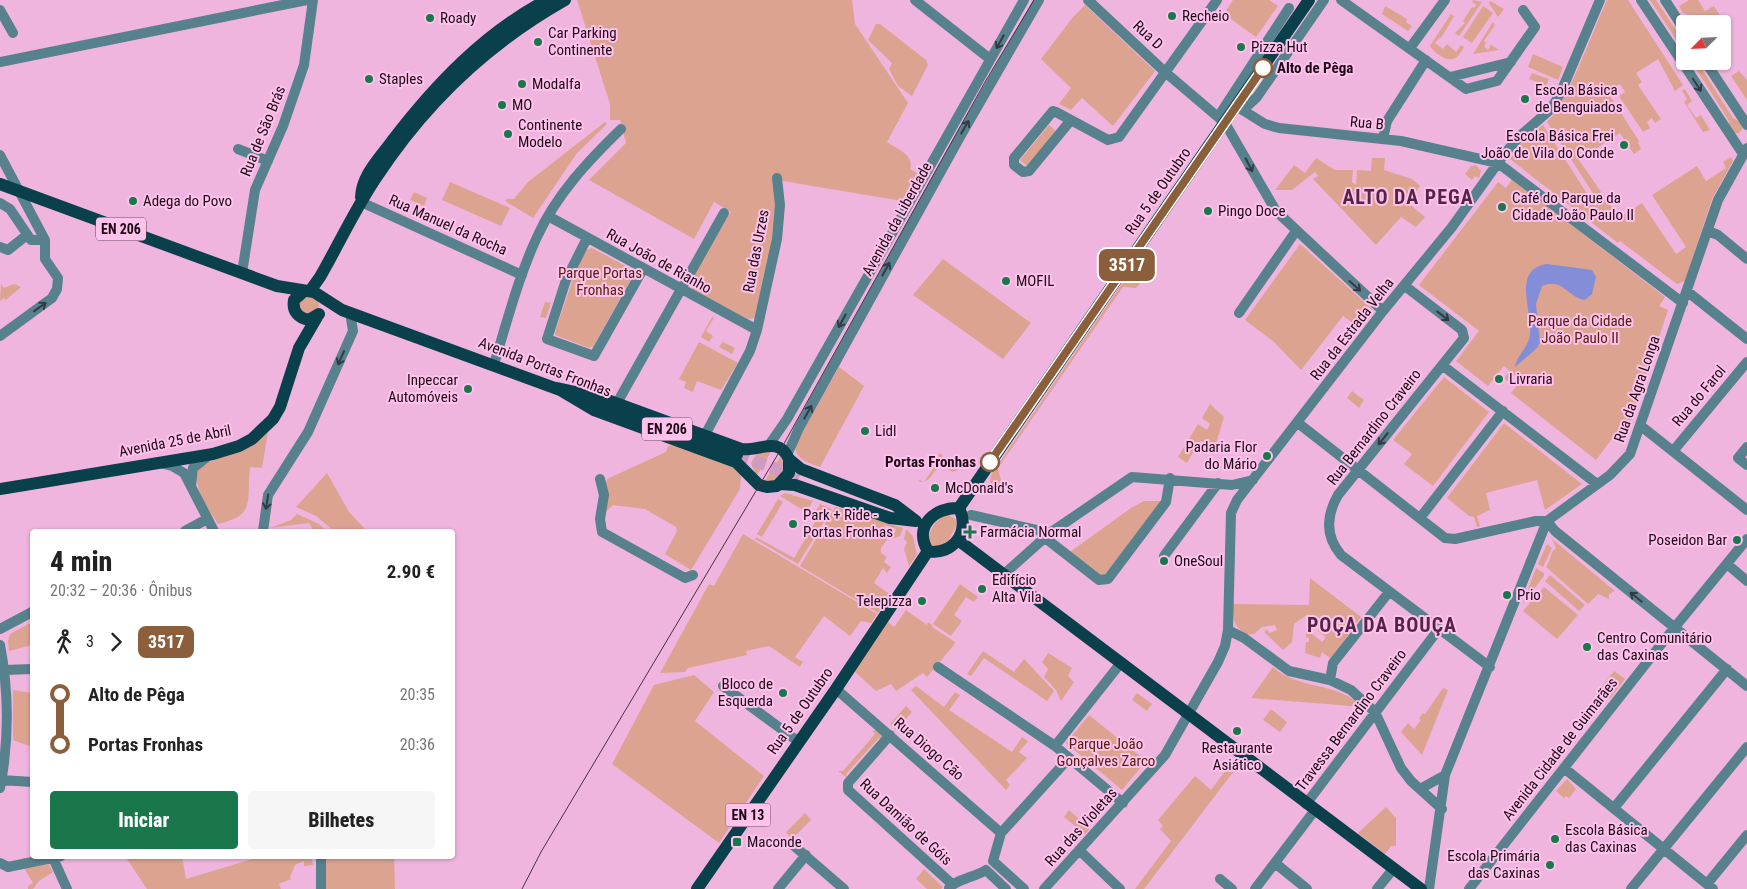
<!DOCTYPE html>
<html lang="pt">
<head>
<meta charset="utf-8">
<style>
	:root { --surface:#fff; --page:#f6f6f6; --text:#222; --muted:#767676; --accent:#1a774c }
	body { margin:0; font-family:"Roboto Condensed",sans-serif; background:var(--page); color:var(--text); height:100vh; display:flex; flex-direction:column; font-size:19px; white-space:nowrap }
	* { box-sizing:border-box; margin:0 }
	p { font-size:16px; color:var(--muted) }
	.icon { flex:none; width:28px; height:28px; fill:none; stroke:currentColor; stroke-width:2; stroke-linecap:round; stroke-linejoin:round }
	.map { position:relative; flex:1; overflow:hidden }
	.sheet { position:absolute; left:30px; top:529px; width:425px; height:330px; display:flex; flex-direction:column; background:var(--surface); border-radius:5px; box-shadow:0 1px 4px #0004 }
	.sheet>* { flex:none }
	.badge { padding:0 10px; border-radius:8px; font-size:18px; line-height:32px }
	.needle { width:32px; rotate:246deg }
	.buttons { position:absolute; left:1676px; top:15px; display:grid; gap:10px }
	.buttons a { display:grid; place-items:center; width:55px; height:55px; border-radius:5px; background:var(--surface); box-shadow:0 1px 4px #0004; font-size:25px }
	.map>.badge { position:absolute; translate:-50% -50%; box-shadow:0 0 0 2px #fff }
	.legs { display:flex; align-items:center; gap:8px; height:55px; padding:0 20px; font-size:16px }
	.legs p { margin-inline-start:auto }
	.overview { display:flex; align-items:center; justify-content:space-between; height:85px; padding:0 20px }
	h1 { font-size:28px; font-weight:800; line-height:38px }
	.action { display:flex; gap:10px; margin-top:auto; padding:10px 20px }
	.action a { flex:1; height:58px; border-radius:5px; background:var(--accent); color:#fff; font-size:20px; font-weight:800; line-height:58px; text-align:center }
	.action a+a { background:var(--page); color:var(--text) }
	ul { padding:0 20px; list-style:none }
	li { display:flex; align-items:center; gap:18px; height:50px; font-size:19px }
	li i { display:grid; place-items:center; width:8px; height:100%; margin:0 6px; background:currentColor }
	li i::after { content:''; width:12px; height:12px; margin:-6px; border:4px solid; border-radius:50%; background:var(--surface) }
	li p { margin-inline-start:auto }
	li:first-child i { background:linear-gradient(#0000 50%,currentColor 0) }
	li:last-child i { background:linear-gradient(currentColor 50%,#0000 0) }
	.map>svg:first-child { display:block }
	.green { fill:#dca391; fill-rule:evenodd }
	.water { fill:#848dd7 }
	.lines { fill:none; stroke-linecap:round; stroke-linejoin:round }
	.major-tunnel { stroke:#d09bc0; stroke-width:12; stroke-dasharray:12 6; stroke-linecap:butt }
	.minor { stroke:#57818d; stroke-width:10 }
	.major { stroke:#0a3f4c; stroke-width:12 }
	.tram { stroke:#4d3045; stroke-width:1 }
	.oneway { stroke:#343947 }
	.line-1-casing { stroke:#fff; stroke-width:11 }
	.line-1 { stroke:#8b5e3c; stroke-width:8 }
	.poi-dot { fill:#1a774c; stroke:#fec2eb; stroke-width:2 }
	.stop-1-dot { fill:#fff; stroke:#8b5e3c; stroke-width:2.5 }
	.labels { text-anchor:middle; stroke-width:4; stroke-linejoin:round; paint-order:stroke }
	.shield { fill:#fec2eb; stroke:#604057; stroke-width:1 }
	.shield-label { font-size:14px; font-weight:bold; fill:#1d0918 }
	.poi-label { font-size:15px; fill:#1d0918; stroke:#fec2eb; text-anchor:start }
	.street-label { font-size:15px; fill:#1d0918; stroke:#fec2eb }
	.stop-label { font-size:15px; font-weight:bold; fill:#1d0918; stroke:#fec2eb; text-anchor:start }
	.park-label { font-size:15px; fill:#56200f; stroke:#fec2eb }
	.district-label { font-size:20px; font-weight:bold; letter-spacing:1px; fill:#542447; stroke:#fec2eb }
</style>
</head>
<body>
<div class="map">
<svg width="1747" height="889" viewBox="0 0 1747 889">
	<rect width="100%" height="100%" fill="#f0b5de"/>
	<path class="green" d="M577 0H852L855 24 908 103 887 142C897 149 915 155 910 169L917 173 902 201 777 180V231L755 318 748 319 693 290 689 281 731 212 714 202 694 239 589 180 626 143 620 120H610V104Z
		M1233 0H1269L1278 6 1256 37 1224 14Z
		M1473 0 1482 2 1459 36 1455 33 1465 23 1463 21 1472 7 1474 8 1476 5 1472 2Z
		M1607 0H1628L1683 85 1675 91 1658 59 1636 73 1642 82 1638 85 1661 119 1655 123 1652 118 1647 122 1650 128 1643 132 1619 96 1625 92 1620 84 1607 91 1639 141 1638 143 1641 149 1634 154 1620 133 1579 160 1601 192 1596 198 1547 122C1566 106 1595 26 1607 0Z
		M1650 0H1656L1685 44V53Z
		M1689 0H1698L1705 11 1714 6 1730 31 1723 35 1722 24H1697L1692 16 1683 13 1679 6Z
		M1490 1 1504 9 1498 17 1489 3Z
		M1085 5 1155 71 1113 126 1082 98 1071 110 1059 104 1071 88 1041 59 1073 17Z
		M1385 6 1407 19 1406 22 1412 26 1408 31 1382 14Z
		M1483 6 1493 13 1472 43 1463 37Z
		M1451 14 1454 16 1441 38 1440 37 1435 43 1443 49 1447 44 1456 52 1461 45 1464 47C1462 50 1460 54 1457 57 1449 64 1434 53 1430 46Z
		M1493 22 1495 25 1484 41 1486 43 1484 47 1488 50 1491 45 1499 50 1473 54Z
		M876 24H880L926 60 928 65 912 96 898 86 889 69 892 63 868 40Z
		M1533 54 1563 67 1558 80 1528 67Z
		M1691 61H1697L1733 118 1740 122 1743 128 1739 133 1734 134 1729 128V121Z
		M1739 71 1747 80V100L1731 76Z
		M1532 73 1549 79 1544 91 1536 88 1537 82 1529 79Z
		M1685 89 1692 101 1687 105 1696 118 1701 115 1710 130 1703 132 1684 102 1687 99 1682 91Z
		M605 122 607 124 577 153 533 218 505 201 507 199H514L528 182Z
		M1049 125 1056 131 1027 166 1020 160Z
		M1543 125 1595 206 1606 199 1619 218 1642 203 1676 254 1686 247 1652 195 1697 166 1706 181 1726 168 1723 162 1731 157 1733 161 1712 199 1685 281 1677 284 1620 241 1618 243 1510 159 1522 142Z
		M1316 158 1335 170H1353L1352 182 1356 185 1357 170 1371 171 1372 158H1385L1384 170 1412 179 1420 186 1408 203 1425 217 1416 227 1401 217 1376 245 1313 179 1318 176 1315 172 1292 190H1275L1294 165 1305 173Z
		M1476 165 1481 171 1479 178 1475 176 1472 180 1465 174 1471 166Z
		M1512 179 1665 297 1659 306 1668 310 1624 442 1614 436 1596 460 1511 393 1521 380 1515 375 1509 382 1504 378 1510 371 1504 366 1488 386 1456 361 1479 331 1419 285 1498 182 1506 188Z
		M450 182 510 208 501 226 442 200Z
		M414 192 427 198 424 206 410 200Z
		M1300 244 1372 309 1373 313 1363 327 1359 324 1357 326 1343 316 1301 370 1274 342 1245 320Z
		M592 248 631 269 634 274 593 347 589 348 555 335V332L574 276 586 250Z
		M943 259 1031 323 1003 359 913 295Z
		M1128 275 1140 284 1136 288 1123 287 998 468 1001 480 998 485H993L990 482 991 475Z
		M1 284 4 288 14 284 21 287 6 300 4 298 0 301Z
		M299 305a10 10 0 1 1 20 0a10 10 0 1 1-20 0Z
		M545 302 551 303 546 318 540 317Z
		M712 317 714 318 706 331 713 336 709 342 701 337Z
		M699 342 738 363 721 390 697 381 693 392 684 388 686 382 679 379Z
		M723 342 735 348 732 354 719 347Z
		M839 367 864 386 820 467C807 462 796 460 795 445Z
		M1444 377 1489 412 1433 486 1404 464 1412 454 1393 440Z
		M1352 391 1364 400 1359 408 1347 398Z
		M1210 404 1224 417 1215 447 1200 441 1187 463 1178 457 1198 424 1207 430 1210 424 1202 418Z
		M1504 423 1582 484 1545 510 1537 480 1486 493 1490 510 1477 516 1480 526 1477 527 1474 517 1469 516 1447 498Z
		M268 432 262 468 250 467C246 501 257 515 218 524 206 506 193 489 198 468L205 463 233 454Z
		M675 445 737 469 741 476 740 489 691 570 665 554 677 531 676 527 645 509 613 505 601 516 607 479 666 452 668 446Z
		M772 450 756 477 751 463C756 452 760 451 772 450Z
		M940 453 943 456 941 460 954 470 957 466V470L953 472 941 466C932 471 930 485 918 481L920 480 924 482 940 458 938 455Z
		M781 456 785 469 776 481 764 482Z
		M327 473 349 512 367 531H334L316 516 296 507Z
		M785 493 813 501 806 512 780 496Z
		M778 499 783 502 762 537 757 534Z
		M1144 501H1161L1109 573 1099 576 1070 552 1131 508Z
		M820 504 832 509 798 564 755 539 756 537 794 558 817 519 813 516Z
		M835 507 903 528 900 536 892 539 889 537 881 548V553L887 557 884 562 891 567 887 573 883 568 874 583 891 595 878 613 800 566ZM885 525 896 529 893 538 881 533Z
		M297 514 319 524 327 531H314L309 523 270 528 291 520Z
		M947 514 955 519 957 525 948 541 941 546 932 545 928 541C931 527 934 522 947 514Z
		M906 529 913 536 917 555 909 566 904 549 907 542 904 539Z
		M743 534 877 614 871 623 861 621 850 636 824 616 795 657 803 662 800 667 769 646 746 651 747 655 688 668 685 672 660 673 709 584 714 586Z
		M1552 539 1615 591 1609 594V599L1598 594 1588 604 1546 567C1551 560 1550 552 1556 548Z
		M1547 544 1552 548 1543 567 1538 564Z
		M1536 568 1544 573V576L1522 605Z
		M1550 575 1585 605 1579 611 1545 581Z
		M1310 578 1361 617 1331 659 1322 652 1320 658 1305 653 1306 642H1309V638L1306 637V625L1307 632 1309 631 1322 642 1326 637 1318 631 1319 629 1308 614 1294 624 1292 642 1283 650 1264 632 1267 629 1269 633 1277 630 1275 625 1262 627 1254 634 1247 635C1234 627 1232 619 1233 604L1309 605Z
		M960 584 978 597 974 602 966 597 954 615 962 621 951 636 933 624Z
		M1544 587 1578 615 1557 639 1523 611Z
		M906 610 927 625 928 622 933 626 932 627 955 642 954 645 927 677 923 673 896 691 891 684 876 691 854 671 888 622 894 627Z
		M32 622V645L9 651 8 641 10 634Z
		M983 651 1014 672 1024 659 1054 691 1047 701 984 658 971 676 967 674Z
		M1048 653 1072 668 1068 676 1074 682 1061 701 1056 690 1044 677 1048 669 1042 662Z
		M1273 667C1298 690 1336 681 1363 707L1251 698Z
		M1614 671 1625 679 1610 699 1599 690Z
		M694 675 714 692 695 721 764 776 719 843 612 764 654 685Z
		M916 686 944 707 955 692 960 695 949 710 1012 752 1022 737 1028 741 1019 752 1027 758 1006 780 1010 785 1006 790 911 690Z
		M1443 688 1448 690 1422 755 1401 732 1408 723 1414 729 1421 720 1419 718 1423 713 1425 714Z
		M13 690 32 693V747L13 740Z
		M1137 693 1152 704 1147 711 1132 700Z
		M906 706 912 712 896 730 890 724Z
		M1271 709 1287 722 1280 732 1263 720Z
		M1089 715 1146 761 1122 790 1066 743Z
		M877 730 883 735 882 740 879 738 846 774 847 778 838 771H843L875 734 872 731Z
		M1231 763 1237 767 1144 889H1135L1171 841 1160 829 1163 826 1158 820 1195 776 1211 790Z
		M1567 779 1576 789 1569 798 1566 796 1564 798 1556 791Z
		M1386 807 1396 818V846H1391L1385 854 1358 833Z
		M1069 810 1090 829 1085 834 1064 817Z
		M805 813 811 820 792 839 786 832Z
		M125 856H182L186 879 263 856H311L313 865 304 866V861L295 865 290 877 291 879 279 884 281 889H147Z
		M325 856H394L395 889H325Z
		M48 863 53 872 39 881 33 889H28V886L33 883 24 868Z
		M924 869 943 887 941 889H927L916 879Z"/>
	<path class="water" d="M1547 264 1592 270 1596 277 1592 294 1585 300C1568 298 1563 277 1542 286L1536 304 1540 342 1537 348 1515 367C1517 355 1528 348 1530 335 1533 312 1511 269 1547 264Z"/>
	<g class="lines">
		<path class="major-tunnel" d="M737 455 802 478"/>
		<path class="minor" d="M915 0 990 59
			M1088 0 1165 72 1225 123 1276 211 1383 311
			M1341 0 1466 89 1497 81 1535 27 1523 10
			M1641 0 1743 154
			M1665 0 1685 31
			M0 10 13 33
			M1410 48 1445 0
			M1705 61 1747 125
			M0 62 307 0
			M1450 77 1511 62
			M1236 106 1265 124 1279 128 1401 141 1498 163 1683 303
			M1243 110 1257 97 1324 0
			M1218 117 1289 8
			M1071 120 1029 171 1023 172 1014 165V158L1053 111 1056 112 1108 140 1119 137 1217 0
			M1383 139 1387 121 1426 60
			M238 149 268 161
			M0 155 45 240V259L58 278 57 289 52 298 0 336
			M361 202 522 275
			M0 203 10 209 31 240H45
			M548 216 757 330
			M1708 231 1718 235 1747 259
			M587 238 566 280 547 339 594 356 643 269
			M0 247 8 250 27 235
			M242 273 255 190 283 126 304 65 313 0
			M1405 286 1462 330 1464 338 1338 495C1326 516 1325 536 1341 555L1490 667
			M1688 292 1747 339
			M1239 313 1296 231
			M494 364C507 322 518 278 537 237 556 195 588 161 621 129
			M1442 365 1597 484
			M617 403 724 213
			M1298 423 1445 538 1455 539 1536 521H1547
			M1641 426 1747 510
			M705 435 750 351 757 330 777 239 780 205 777 178
			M769 445 787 419 1024 0
			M1747 447 1738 458 1747 465
			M1674 450 1747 362
			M787 455 799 428 961 135 1039 0
			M160 463 172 466 184 473 214 531
			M600 479 604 495 600 519 602 532 685 578 693 575
			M191 486 193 468 208 456
			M971 515 1050 533
			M1420 518 1503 411
			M1547 521 1555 531 1747 686
			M185 531 207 519
			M263 531 268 495 308 432 353 331 350 312
			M1044 537 1099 580 1108 579 1166 502 1170 478
			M1164 556 1218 483
			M1727 564 1747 581
			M1003 575 1050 533 1132 477 1232 485 1253 480
			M0 629 32 612
			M1228 630 1244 638 1289 671 1330 680 1351 690 1375 712 1401 768 1411 781 1442 809
			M0 645C9 692 9 741 0 788
			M938 667 1055 746 1123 803
			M5 670 32 669
			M1330 680 1333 663 1389 592
			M723 686 799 742
			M836 689 1001 833
			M890 735 848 783V790L952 884
			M1055 746 1120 664
			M1564 768 1713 889
			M2 780 32 782
			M1420 789 1445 775
			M1306 804 1438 630
			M1614 808 1727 669
			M793 845 844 889
			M1079 850 1120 889
			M321 856V889
			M53 858 67 889
			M0 863 8 867 61 856
			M1275 863 1307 889
			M1220 879 1232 889
			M1707 884 1747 835
			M949 888C957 879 975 877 986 870L1006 889
			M778 889 806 855
			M1024 889 993 861 1001 833 1069 758
			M1044 889 1165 755 1218 662 1225 646 1228 630 1231 513 1237 500 1383 311 1452 227 1505 153 1521 135 1551 109 1561 92 1600 0
			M1255 889 1315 810
			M1377 889 1394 868
			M1429 889 1445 775 1547 521 1610 475 1630 454 1718 200 1747 148
			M1469 889 1666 638 1747 539
			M1631 889 1747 747"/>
		<path class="major" d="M0 184 277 286 314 292 342 310 737 455
			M361 197C362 175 379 159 392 141 435 85 484 33 547 0
			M304 291 294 300C292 311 298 318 309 320L319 314
			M310 291 320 277C339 244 355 209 376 178 425 103 487 44 565 0
			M557 388 599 397 741 449C759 452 778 435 789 459V473L777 486 767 487 759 485 736 462 594 410Z
			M789 459 801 469 895 505 916 521
			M780 484 795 485 890 518 916 521
			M0 489 213 454 239 446 252 439 273 419 280 407 299 348 317 317
			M959 508 1309 0
			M958 540 1421 889
			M928 551C913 527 934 507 959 508
			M928 551C953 556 971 531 959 508
			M697 889 836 689 928 551"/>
		<path class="tram" d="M522 889 541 852 781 449 985 82 1034 0"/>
	</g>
	<defs><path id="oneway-shaft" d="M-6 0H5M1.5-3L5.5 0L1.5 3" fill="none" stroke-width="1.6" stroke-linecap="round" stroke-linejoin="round" transform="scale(1.25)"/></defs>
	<g class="oneway">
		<use href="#oneway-shaft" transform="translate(1000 42) rotate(119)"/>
		<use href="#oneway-shaft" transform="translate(1697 85) rotate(57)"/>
		<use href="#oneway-shaft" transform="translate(965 127) rotate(-60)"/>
		<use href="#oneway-shaft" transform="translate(1249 165) rotate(63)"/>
		<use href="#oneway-shaft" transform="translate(886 269) rotate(-61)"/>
		<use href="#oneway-shaft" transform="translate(1355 286) rotate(42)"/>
		<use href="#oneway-shaft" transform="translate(40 307) rotate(-36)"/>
		<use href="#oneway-shaft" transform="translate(1443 316) rotate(38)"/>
		<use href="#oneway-shaft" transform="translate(842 321) rotate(119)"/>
		<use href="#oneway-shaft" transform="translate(341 358) rotate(114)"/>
		<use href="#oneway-shaft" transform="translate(808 412) rotate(-61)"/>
		<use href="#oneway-shaft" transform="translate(1383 439) rotate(129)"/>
		<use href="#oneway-shaft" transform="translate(267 502) rotate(99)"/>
		<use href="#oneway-shaft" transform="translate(1636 597) rotate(-141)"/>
	</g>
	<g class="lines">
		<g class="line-1-casing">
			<path id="line-1" d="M990 462 1263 68"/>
		</g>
		<use href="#line-1" class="line-1"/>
	</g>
	<g class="poi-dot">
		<circle cx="1172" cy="16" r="5"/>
		<circle cx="430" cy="18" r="5"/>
		<circle cx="538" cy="42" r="5"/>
		<circle cx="1241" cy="47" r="5"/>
		<circle cx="369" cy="79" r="5"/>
		<circle cx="522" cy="84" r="5"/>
		<circle cx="1525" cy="99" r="5"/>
		<circle cx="502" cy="105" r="5"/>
		<circle cx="508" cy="134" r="5"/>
		<circle cx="1624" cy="145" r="5"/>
		<circle cx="133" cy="201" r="5"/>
		<circle cx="1502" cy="207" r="5"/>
		<circle cx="1208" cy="211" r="5"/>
		<circle cx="1006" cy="281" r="5"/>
		<circle cx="1499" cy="379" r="5"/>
		<circle cx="468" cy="389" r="5"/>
		<circle cx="865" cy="431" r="5"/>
		<circle cx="1267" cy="456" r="5"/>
		<circle cx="935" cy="488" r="5"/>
		<circle cx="793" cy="524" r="5"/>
		<path d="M967.5 524.5h5v5h5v5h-5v5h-5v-5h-5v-5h5z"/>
		<circle cx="1737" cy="540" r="5"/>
		<circle cx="1164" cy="561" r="5"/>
		<circle cx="982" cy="589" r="5"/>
		<circle cx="1507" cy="595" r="5"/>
		<circle cx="922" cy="601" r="5"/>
		<circle cx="1587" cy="647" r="5"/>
		<circle cx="783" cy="693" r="5"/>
		<circle cx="1237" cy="731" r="5"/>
		<circle cx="1555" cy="839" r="5"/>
		<rect x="732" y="837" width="10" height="10" rx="2.5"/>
		<circle cx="1550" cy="865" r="5"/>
	</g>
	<g class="stop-1-dot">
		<circle cx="1263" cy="68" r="9"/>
		<circle cx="990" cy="462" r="9"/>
	</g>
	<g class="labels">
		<g class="shield">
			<rect x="96" y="217.5" width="50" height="23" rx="4"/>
			<rect x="642" y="417.5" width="50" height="23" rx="4"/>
			<rect x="725.5" y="803.5" width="45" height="23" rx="4"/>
		</g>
		<g class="shield-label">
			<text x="121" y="234">EN 206</text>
			<text x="667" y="434">EN 206</text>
			<text x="748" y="820">EN 13</text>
		</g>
		<g class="poi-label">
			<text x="1182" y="21">Recheio</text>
			<text x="440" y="23">Roady</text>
			<text x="548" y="38">Car Parking<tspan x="548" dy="17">Continente</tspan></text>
			<text x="1251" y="52">Pizza Hut</text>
			<text x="379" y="84">Staples</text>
			<text x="532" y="89">Modalfa</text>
			<text x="1535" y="95">Escola Básica<tspan x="1535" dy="17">de Benguiados</tspan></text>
			<text x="512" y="110">MO</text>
			<text x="518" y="130">Continente<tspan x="518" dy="17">Modelo</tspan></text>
			<text x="1614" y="141" text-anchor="end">Escola Básica Frei<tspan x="1614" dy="17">João de Vila do Conde</tspan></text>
			<text x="1512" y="203">Café do Parque da<tspan x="1512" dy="17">Cidade João Paulo II</tspan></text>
			<text x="143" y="206">Adega do Povo</text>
			<text x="1218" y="216">Pingo Doce</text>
			<text x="1016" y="286">MOFIL</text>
			<text x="1509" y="384">Livraria</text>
			<text x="458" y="385" text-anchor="end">Inpeccar<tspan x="458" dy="17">Automóveis</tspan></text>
			<text x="875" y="436">Lidl</text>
			<text x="1257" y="452" text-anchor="end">Padaria Flor<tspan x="1257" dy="17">do Mário</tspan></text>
			<text x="945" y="493">McDonald's</text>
			<text x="803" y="520">Park + Ride -<tspan x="803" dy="17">Portas Fronhas</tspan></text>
			<text x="980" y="537">Farmácia Normal</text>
			<text x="1727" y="545" text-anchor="end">Poseidon Bar</text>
			<text x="1174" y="566">OneSoul</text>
			<text x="992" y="585">Edifício<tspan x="992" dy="17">Alta Vila</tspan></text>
			<text x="1517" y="600">Prio</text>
			<text x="912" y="606" text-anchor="end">Telepizza</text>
			<text x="1597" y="643">Centro Comunitário<tspan x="1597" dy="17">das Caxinas</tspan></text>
			<text x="773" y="689" text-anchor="end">Bloco de<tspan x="773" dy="17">Esquerda</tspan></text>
			<text x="1237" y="753" text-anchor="middle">Restaurante<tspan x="1237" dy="17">Asiático</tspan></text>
			<text x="1565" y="835">Escola Básica<tspan x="1565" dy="17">das Caxinas</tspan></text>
			<text x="747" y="847">Maconde</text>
			<text x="1540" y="861" text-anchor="end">Escola Primária<tspan x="1540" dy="17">das Caxinas</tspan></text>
		</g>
		<g class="street-label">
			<text transform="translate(1148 35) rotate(43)" y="5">Rua D</text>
			<text transform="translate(1367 123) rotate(5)" y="5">Rua B</text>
			<text transform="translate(263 131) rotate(-68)" y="5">Rua de São Brás</text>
			<text transform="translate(1158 191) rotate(-55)" y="5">Rua 5 de Outubro</text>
			<text transform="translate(897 219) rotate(-61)" y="5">Avenida da Liberdade</text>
			<text transform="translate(448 225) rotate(24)" y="5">Rua Manuel da Rocha</text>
			<text transform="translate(756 251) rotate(-79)" y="5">Rua das Urzes</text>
			<text transform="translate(659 261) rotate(29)" y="5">Rua João de Rianho</text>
			<text transform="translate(1352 329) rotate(-52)" y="5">Rua da Estrada Velha</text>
			<text transform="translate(545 367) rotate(21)" y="5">Avenida Portas Fronhas</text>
			<text transform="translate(1637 389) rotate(-71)" y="5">Rua da Agra Longa</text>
			<text transform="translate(1699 396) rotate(-50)" y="5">Rua do Farol</text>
			<text transform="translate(1374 427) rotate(-52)" y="5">Rua Bernardino Craveiro</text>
			<text transform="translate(175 441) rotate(-11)" y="5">Avenida 25 de Abril</text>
			<text transform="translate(800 711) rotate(-55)" y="5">Rua 5 de Outubro</text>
			<text transform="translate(1351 720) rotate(-53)" y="5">Travessa Bernardino Craveiro</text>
			<text transform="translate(929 749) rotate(41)" y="5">Rua Diogo Cão</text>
			<text transform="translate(1560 749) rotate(-52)" y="5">Avenida Cidade de Guimarães</text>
			<text transform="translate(906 822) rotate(43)" y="5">Rua Damião de Góis</text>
			<text transform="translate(1081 827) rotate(-48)" y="5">Rua das Violetas</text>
		</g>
		<g class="stop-label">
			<text x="1277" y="73">Alto de Pêga</text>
			<text x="976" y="467" text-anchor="end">Portas Fronhas</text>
		</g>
		<g class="park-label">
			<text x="600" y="278">Parque Portas<tspan x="600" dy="17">Fronhas</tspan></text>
			<text x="1580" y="326">Parque da Cidade<tspan x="1580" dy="17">João Paulo II</tspan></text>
			<text x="1106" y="749">Parque João<tspan x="1106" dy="17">Gonçalves Zarco</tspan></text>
		</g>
		<g class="district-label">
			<text x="1408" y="204">ALTO DA PEGA</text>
			<text x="1382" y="632">POÇA DA BOUÇA</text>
		</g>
	</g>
</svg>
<div class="buttons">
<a><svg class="needle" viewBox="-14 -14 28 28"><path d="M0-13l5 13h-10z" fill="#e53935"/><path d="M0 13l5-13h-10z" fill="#767676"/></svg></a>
</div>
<b class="badge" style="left:1127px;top:265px;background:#8b5e3c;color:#fff">3517</b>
<section class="sheet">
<div class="overview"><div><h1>4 min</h1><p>20:32 – 20:36 · Ônibus</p></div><b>2.90 €</b></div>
<div class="legs"><svg class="icon" aria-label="walk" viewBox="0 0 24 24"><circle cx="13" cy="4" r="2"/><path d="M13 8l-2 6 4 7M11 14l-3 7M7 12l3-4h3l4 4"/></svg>3<svg class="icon" aria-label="forward" viewBox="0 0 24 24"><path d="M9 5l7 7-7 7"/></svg><b class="badge" style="background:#8b5e3c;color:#fff">3517</b></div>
<ul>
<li><i style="color:#8b5e3c"></i><b>Alto de Pêga</b><p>20:35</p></li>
<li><i style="color:#8b5e3c"></i><b>Portas Fronhas</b><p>20:36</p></li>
</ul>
<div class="action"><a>Iniciar</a><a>Bilhetes</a></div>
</section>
</div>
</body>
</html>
